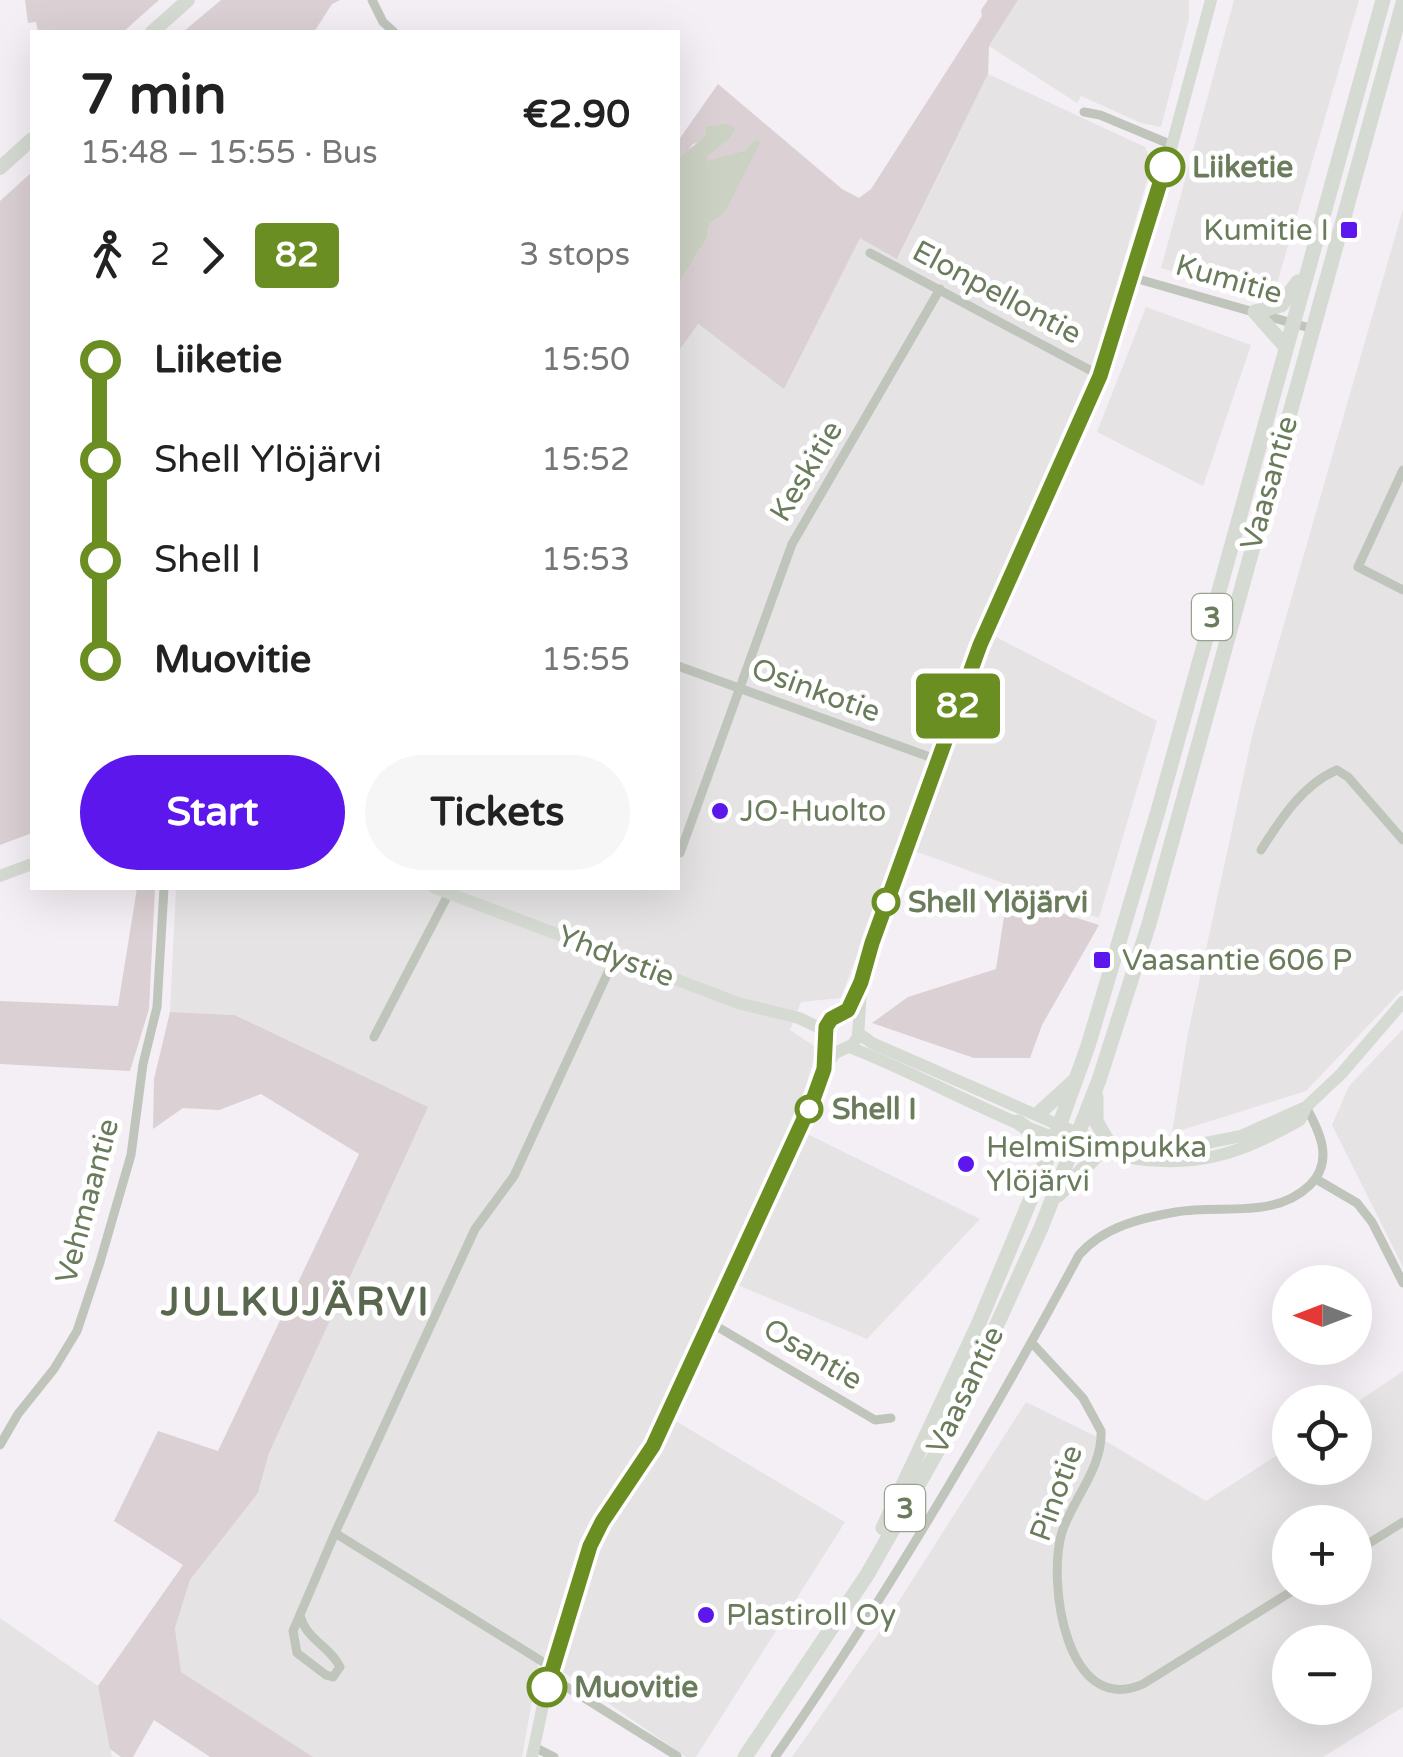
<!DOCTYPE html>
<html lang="en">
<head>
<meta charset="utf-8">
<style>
	:root { --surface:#fff; --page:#f6f6f6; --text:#222; --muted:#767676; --accent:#5c17ec }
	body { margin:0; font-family:"Varela Round",sans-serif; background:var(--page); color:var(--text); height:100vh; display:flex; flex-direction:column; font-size:38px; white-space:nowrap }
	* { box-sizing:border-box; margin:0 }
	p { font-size:32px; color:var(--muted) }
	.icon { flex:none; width:55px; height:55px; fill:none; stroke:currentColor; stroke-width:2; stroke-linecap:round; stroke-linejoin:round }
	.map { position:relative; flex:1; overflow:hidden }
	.sheet { position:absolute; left:30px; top:30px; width:650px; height:860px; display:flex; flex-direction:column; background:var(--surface); border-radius:0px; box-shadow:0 10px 40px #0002 }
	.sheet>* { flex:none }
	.badge { padding:0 20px; border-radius:8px; font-size:35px; line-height:65px }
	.needle { width:65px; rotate:270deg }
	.fabs { position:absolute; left:1272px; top:1265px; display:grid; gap:20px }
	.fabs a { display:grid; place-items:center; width:100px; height:100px; border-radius:50%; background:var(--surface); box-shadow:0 10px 40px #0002; font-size:50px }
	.map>.badge { position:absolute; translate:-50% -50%; box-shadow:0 0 0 5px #fff }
	.legs { display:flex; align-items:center; gap:15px; height:110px; padding:0 50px; font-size:32px }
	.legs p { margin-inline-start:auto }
	.head { display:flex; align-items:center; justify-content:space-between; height:170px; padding:0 50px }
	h1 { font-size:55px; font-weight:800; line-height:75px }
	.action { display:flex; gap:20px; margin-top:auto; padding:20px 50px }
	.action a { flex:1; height:115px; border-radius:60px; background:var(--accent); color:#fff; font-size:40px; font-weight:800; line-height:115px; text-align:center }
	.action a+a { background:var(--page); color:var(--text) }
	ul { padding:0 50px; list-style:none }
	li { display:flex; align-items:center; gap:35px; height:100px; font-size:38px }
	li i { display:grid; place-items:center; width:15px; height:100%; margin:0 12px; background:currentColor }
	li i::after { content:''; width:25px; height:25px; margin:-12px; border:8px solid; border-radius:50%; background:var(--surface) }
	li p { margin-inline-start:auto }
	li:first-child i { background:linear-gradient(#0000 50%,currentColor 0) }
	li:last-child i { background:linear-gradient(currentColor 50%,#0000 0) }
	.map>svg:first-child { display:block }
	.built { fill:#e5e3e4; fill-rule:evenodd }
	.green { fill:#dbd0d3 }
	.water { fill:#ccd2c3 }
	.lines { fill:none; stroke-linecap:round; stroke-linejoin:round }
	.street { stroke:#c0c5bc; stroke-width:9 }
	.secondary { stroke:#d5dad2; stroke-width:12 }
	.primary { stroke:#d5dad2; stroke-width:14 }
	.highway { stroke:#d5dad2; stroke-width:15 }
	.line-1-casing { stroke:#fff; stroke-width:22 }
	.line-1 { stroke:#6b8e23; stroke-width:15 }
	.stop-1-dot { fill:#fff; stroke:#6b8e23; stroke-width:5 }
	.poi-dot { fill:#5c17ec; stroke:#fff; stroke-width:4 }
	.labels { text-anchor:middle; stroke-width:10; stroke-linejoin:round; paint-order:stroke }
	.shield { fill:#fff; stroke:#97a38e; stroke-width:2.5 }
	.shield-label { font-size:28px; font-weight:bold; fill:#6b7c5d }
	.stop-label { font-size:30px; font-weight:bold; fill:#6b7c5d; stroke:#fff; text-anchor:start }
	.poi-label { font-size:30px; fill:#6b7c5d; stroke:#fff; text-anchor:start }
	.street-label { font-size:30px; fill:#6b7c5d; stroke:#fff }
	.district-label { font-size:40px; font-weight:bold; letter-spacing:2.5px; fill:#5a674f; stroke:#fff }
</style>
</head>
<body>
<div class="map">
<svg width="1403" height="1757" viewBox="0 0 1403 1757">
	<rect width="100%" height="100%" fill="#f4eff4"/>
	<path class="built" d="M1018 0H1189V19L1161 127 1141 123 1081 96 1077 103 989 46Z
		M1234 0H1359L1272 301 1161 268Z
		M988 74 1145 147 1152 163 1096 356 977 627 1157 721 1099 918 898 845 841 998 801 1002 790 1030 817 1048 805 1089 789 1125 980 1219 867 1339 721 1278 659 1411 845 1522 696 1757H686L540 1656 522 1757H307L181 1672 175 1628 190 1580 258 1493 269 1453 427 1107 236 1015 170 1012 176 888H678V352L697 324 784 388 860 237 898 258Z
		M1403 209V989L1306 1091 1172 1133 1188 1033 1253 732Z
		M1146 307 1251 345 1203 486 1097 432Z
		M1403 1029V1267L1332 1125 1349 1086Z
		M1403 1371V1707L1323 1757H792L876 1637 1026 1402 1109 1443 1206 1501 1290 1447V1468H1355V1404ZM1290 1522H1355V1588H1290ZM1290 1642H1355V1708H1290Z
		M0 1618 98 1686 112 1757H0Z"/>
	<path class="green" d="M25 0H159L123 32H38L36 22 28 23Z
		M221 0H340L332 4 314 32H183Z
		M988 0H1018L989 46 988 74 897 259 860 238 784 389 698 324 678 352V285L707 238 710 224 724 214 746 150 708 162 706 156 730 139 706 128 707 135 701 142 693 144 678 163V141L718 84 842 189 859 198 871 189 982 16 981 10Z
		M32 172V833L0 845V201Z
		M137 888H155L149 1009 130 1071 0 1064V1001L118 1006Z
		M1028 902 1099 925 1042 1025 1030 1058H974L872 1023 908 997 996 969 1005 910Z
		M170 1012 235 1015 428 1107 269 1453 258 1493 190 1580 175 1628 181 1672 313 1757H210L154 1720 133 1757H121L110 1749 98 1686 183 1565 114 1521 158 1431 218 1451 359 1154 261 1094 219 1110 183 1108 153 1129 154 1079Z"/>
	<path class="water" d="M727 123 735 129 730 139 707 156 708 161 746 150 755 140 761 141 724 214 710 224 707 238 678 285C677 264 673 176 678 163 684 149 698 145 706 135V127Z"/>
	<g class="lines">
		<path class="street" d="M372 0 383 22 394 32
			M1084 112 1100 115 1172 145
			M870 253 1101 376
			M1131 277 1313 329
			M1403 470 1358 567 1403 590
			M678 666 938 760
			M1261 850C1280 820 1303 784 1337 770L1348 777 1403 840
			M680 853 792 544 940 289
			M374 1037 449 893
			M1316 1179 1357 1203 1372 1222 1403 1283
			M711 1323 875 1420 891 1418
			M1032 1343 1083 1398 1101 1431C1103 1467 1073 1499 1062 1532 1047 1582 1066 1718 1143 1684L1297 1588
			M0 1445 18 1414 54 1369 77 1331 100 1262 131 1155 143 1064 157 1007 164 888
			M335 1533 551 1667
			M1355 1552 1403 1522
			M300 1615C306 1640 330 1646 340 1667L333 1677 326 1675 297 1653 293 1631 335 1533 475 1229 514 1176 616 955
			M549 1676 677 1756
			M534 1747 554 1757
			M775 1757C887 1596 986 1428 1079 1255 1103 1227 1141 1218 1176 1212 1221 1204 1274 1220 1310 1185 1334 1161 1320 1132 1306 1107"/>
		<path class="secondary" d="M0 876 32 864
			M435 888 738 1003 799 1018 826 1031
			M858 1033 872 1043 1077 1133 1117 1146 1176 1149 1241 1136 1306 1107 1341 1074 1403 1002
			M849 1047C958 1088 1097 1185 1216 1156 1246 1149 1273 1135 1300 1120L1306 1107
			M825 1068 835 1053 852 1045 858 1037 861 990
			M532 1757 551 1667 590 1545 601 1522 653 1445 814 1097 824 1069 826 1027 831 1019 842 1015 854 998 871 943 980 645 1101 376 1172 145 1211 0"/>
		<path class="primary" d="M152 32 188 0
			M0 168 32 139"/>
		<path class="highway" d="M1255 312 1281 305 1298 282
			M1255 312 1286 347
			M1096 1097V1121L1109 1144
			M1038 1114 1073 1082
			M1018 1122 1039 1137 1044 1162
			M1058 1195 1099 1153
			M883 1528 978 1325 1045 1165 1088 1046 1158 811 1383 0
			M745 1757 867 1575 947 1434 1041 1228 1099 1080 1149 924 1403 3"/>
	</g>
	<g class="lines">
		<g class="line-1-casing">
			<path id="line-1" d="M547 1687 590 1546 602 1522 653 1446 814 1097 824 1069 826 1027 831 1019 848 1010 861 982 872 943 980 645 1100 376 1165 167"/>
		</g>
		<use href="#line-1" class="line-1"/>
	</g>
	<g class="stop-1-dot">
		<circle cx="1165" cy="167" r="18"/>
		<circle cx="886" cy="902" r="12"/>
		<circle cx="809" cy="1109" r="12"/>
		<circle cx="547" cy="1687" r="18"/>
	</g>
	<g class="poi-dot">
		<rect x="1339" y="220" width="20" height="20" rx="5"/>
		<circle cx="720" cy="811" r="10"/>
		<rect x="1092" y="950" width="20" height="20" rx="5"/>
		<circle cx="966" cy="1164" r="10"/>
		<circle cx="706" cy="1615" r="10"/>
	</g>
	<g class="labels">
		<g class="shield">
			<rect x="1192" y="594" width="40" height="46" rx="8"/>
			<rect x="885" y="1485" width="40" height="46" rx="8"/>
		</g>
		<g class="shield-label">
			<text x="1212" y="627">3</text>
			<text x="905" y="1518">3</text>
		</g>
		<g class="stop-label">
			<text x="1192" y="177">Liiketie</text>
			<text x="908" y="912">Shell Ylöjärvi</text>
			<text x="832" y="1119">Shell I</text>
			<text x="574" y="1697">Muovitie</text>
		</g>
		<g class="poi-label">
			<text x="1329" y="240" text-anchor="end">Kumitie I</text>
			<text x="740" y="821">JO-Huolto</text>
			<text x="1122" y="970">Vaasantie 606 P</text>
			<text x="986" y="1157">HelmiSimpukka<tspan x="986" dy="34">Ylöjärvi</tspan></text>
			<text x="726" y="1625">Plastiroll Oy</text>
		</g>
		<g class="street-label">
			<text transform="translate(1229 279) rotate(16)" y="10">Kumitie</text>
			<text transform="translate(997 292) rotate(28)" y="10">Elonpellontie</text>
			<text transform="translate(806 471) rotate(-59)" y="10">Keskitie</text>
			<text transform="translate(1269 483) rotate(-74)" y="10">Vaasantie</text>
			<text transform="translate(816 690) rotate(20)" y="10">Osinkotie</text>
			<text transform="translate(616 956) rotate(21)" y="10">Yhdystie</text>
			<text transform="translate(87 1201) rotate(-75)" y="10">Vehmaantie</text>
			<text transform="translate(813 1354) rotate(31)" y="10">Osantie</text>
			<text transform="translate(965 1390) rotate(-64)" y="10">Vaasantie</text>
			<text transform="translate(1056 1493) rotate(-70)" y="10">Pinotie</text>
		</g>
		<g class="district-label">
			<text x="296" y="1315">JULKUJÄRVI</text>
		</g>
	</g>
</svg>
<div class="fabs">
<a><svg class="needle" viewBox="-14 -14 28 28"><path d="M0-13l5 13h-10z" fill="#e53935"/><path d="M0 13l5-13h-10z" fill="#767676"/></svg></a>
<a><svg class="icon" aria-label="locate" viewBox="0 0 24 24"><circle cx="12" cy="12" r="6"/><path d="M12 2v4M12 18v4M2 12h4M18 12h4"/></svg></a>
<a>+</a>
<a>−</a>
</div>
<b class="badge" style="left:958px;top:706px;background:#6b8e23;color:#fff">82</b>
<section class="sheet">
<div class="head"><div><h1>7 min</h1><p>15:48 – 15:55 · Bus</p></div><b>€2.90</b></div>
<div class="legs"><svg class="icon" aria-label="walk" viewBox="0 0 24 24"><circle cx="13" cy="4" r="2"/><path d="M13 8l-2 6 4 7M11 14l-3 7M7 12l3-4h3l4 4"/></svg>2<svg class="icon" aria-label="forward" viewBox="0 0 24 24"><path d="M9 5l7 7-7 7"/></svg><b class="badge" style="background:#6b8e23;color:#fff">82</b><p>3 stops</p></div>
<ul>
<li><i style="color:#6b8e23"></i><b>Liiketie</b><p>15:50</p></li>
<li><i style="color:#6b8e23"></i><span>Shell Ylöjärvi</span><p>15:52</p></li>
<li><i style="color:#6b8e23"></i><span>Shell I</span><p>15:53</p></li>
<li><i style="color:#6b8e23"></i><b>Muovitie</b><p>15:55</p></li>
</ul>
<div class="action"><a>Start</a><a>Tickets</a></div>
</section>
</div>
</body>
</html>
